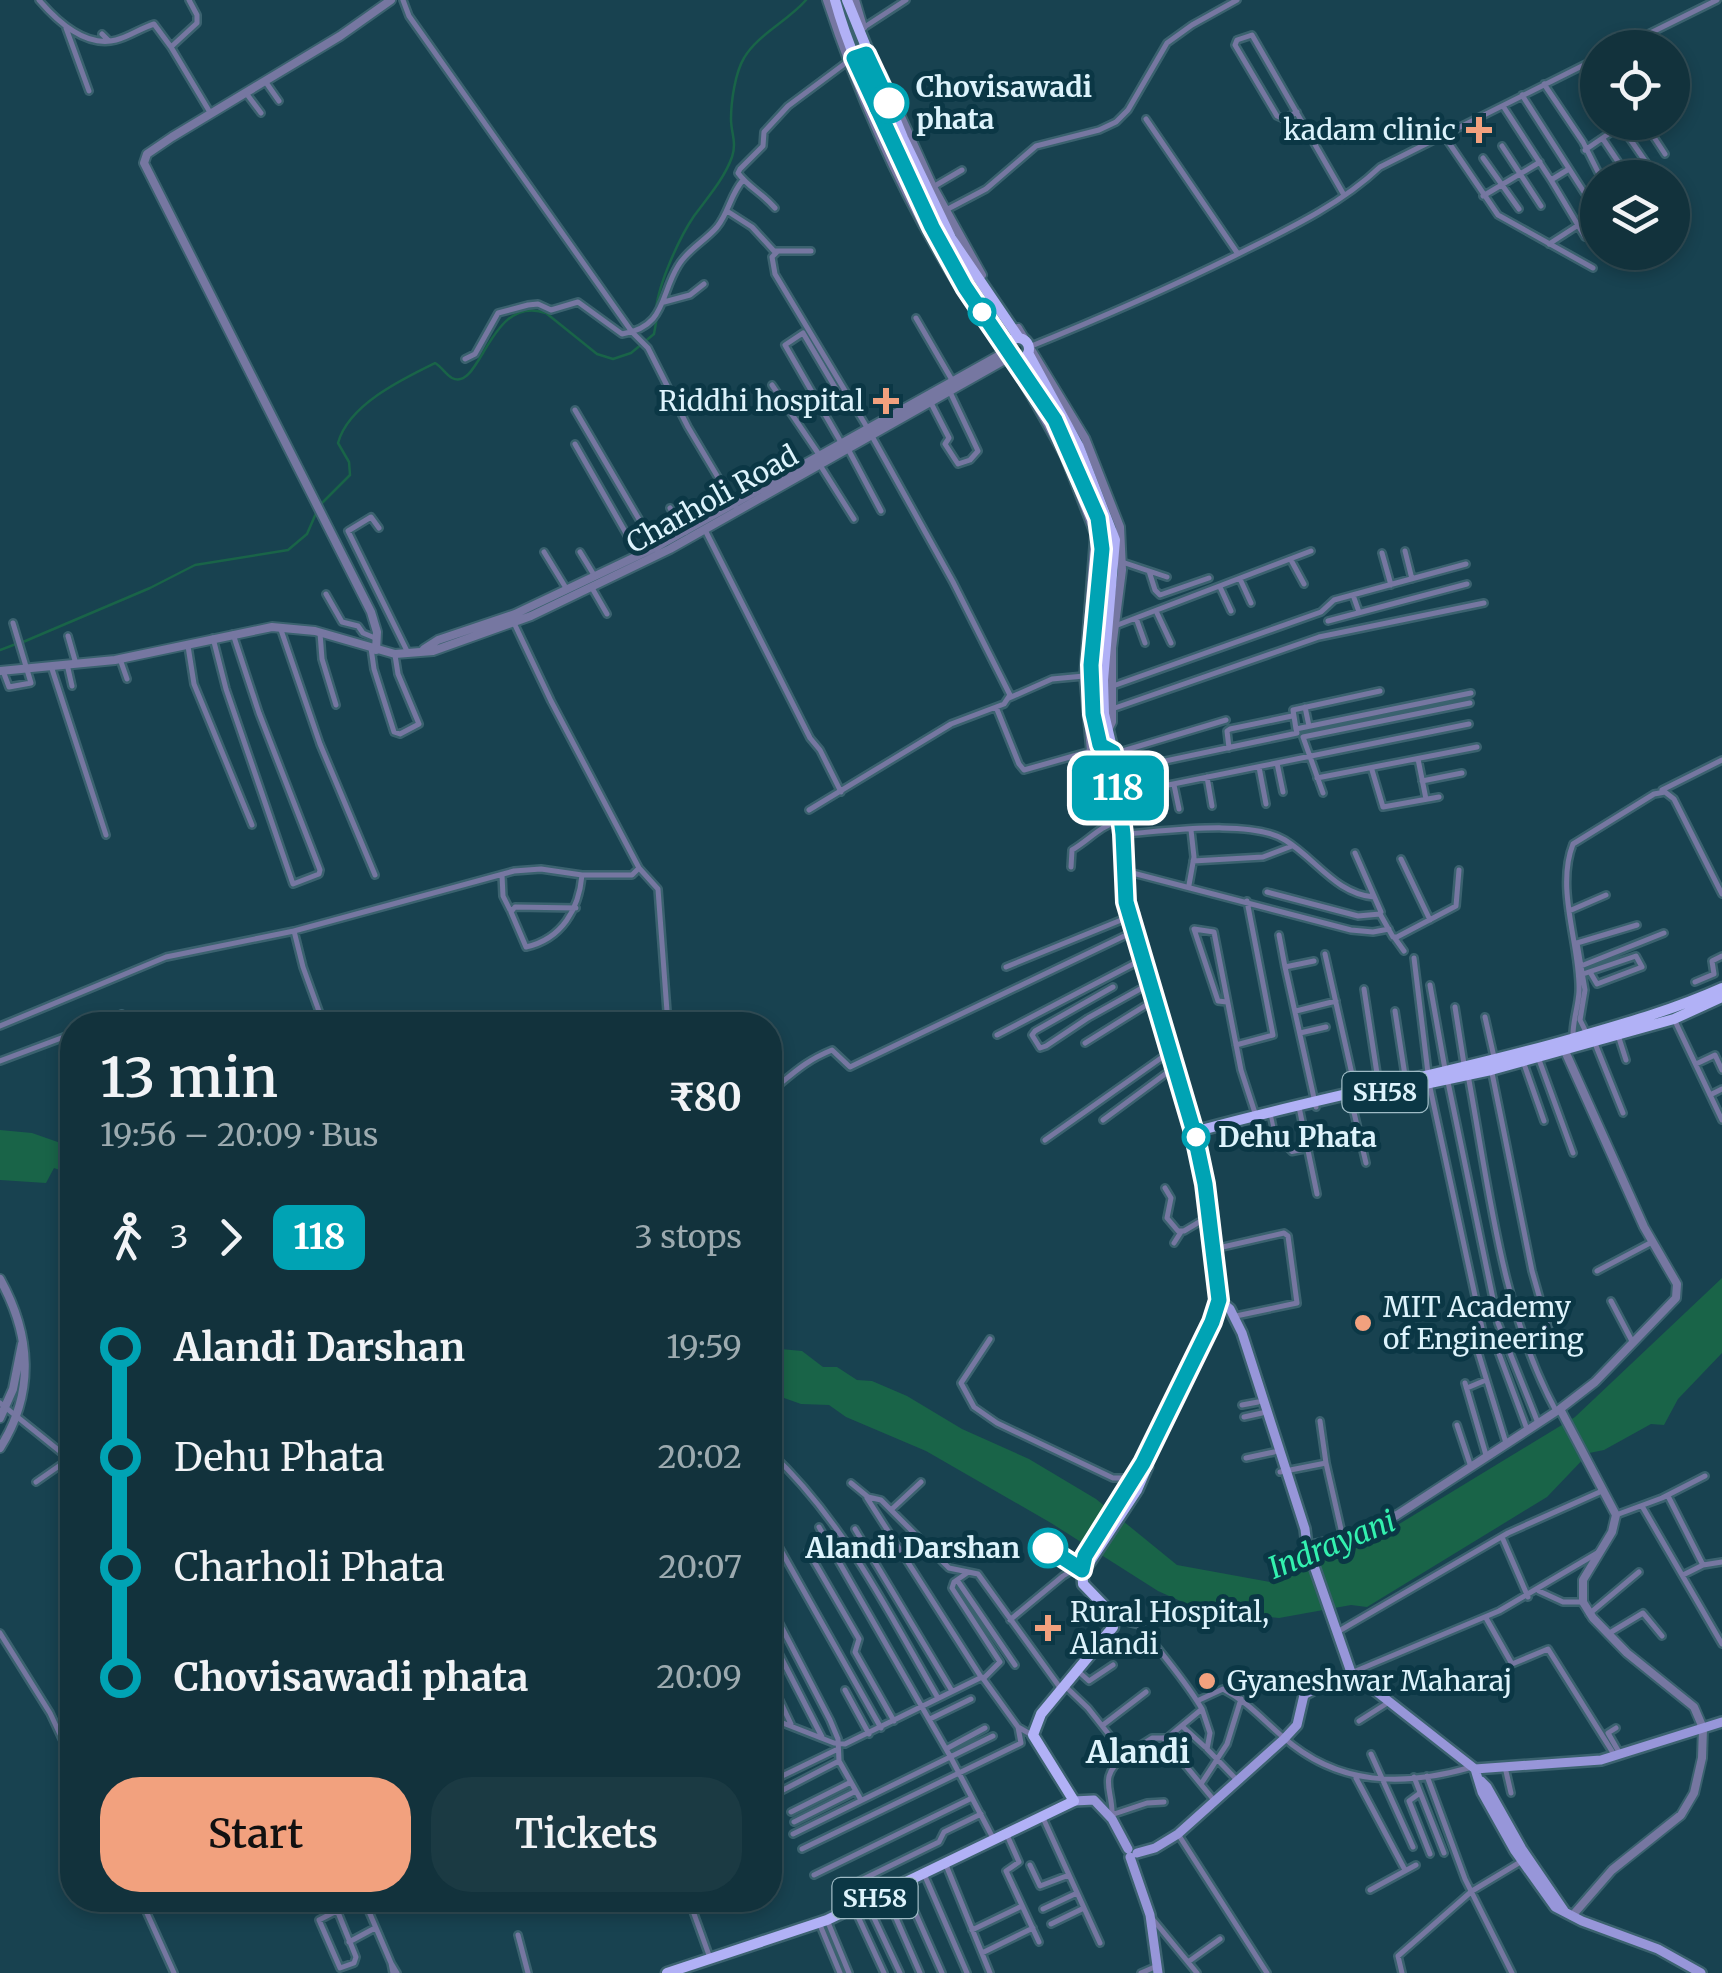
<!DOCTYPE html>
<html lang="en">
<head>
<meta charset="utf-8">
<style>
	:root { --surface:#12323c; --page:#1b3a43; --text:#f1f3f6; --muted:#9caaaf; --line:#314d56; --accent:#f2a17e }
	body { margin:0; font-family:Merriweather,serif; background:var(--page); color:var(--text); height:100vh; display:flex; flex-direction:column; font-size:38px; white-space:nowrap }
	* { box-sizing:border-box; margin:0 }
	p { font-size:32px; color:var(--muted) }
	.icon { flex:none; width:55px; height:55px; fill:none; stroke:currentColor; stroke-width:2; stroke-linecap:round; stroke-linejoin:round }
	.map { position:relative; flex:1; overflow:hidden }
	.details { position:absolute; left:60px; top:1012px; width:722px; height:900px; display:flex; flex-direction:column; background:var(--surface); border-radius:40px; box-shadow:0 5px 15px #0003,0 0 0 2px var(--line) }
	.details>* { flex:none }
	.badge { padding:0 20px; border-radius:15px; font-size:35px; line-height:65px }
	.buttons { position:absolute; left:1580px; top:30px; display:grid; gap:20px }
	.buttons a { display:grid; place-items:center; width:110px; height:110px; border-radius:50%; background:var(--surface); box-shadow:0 5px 15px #0003,0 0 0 2px var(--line); font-size:50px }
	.map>.badge { position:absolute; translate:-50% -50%; box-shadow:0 0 0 5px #fff }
	.legs { display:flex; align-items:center; gap:15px; height:110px; padding:0 40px; font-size:32px }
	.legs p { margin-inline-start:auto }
	.headline { display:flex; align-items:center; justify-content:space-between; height:170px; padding:0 40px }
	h1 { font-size:55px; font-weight:600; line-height:75px }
	.primary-button { display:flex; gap:20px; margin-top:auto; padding:20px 40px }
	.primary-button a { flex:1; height:115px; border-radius:40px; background:var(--accent); color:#111; font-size:40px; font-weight:600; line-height:115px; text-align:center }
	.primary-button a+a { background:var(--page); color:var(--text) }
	ul { padding:0 40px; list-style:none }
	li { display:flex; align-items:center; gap:35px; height:110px; font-size:38px }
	li i { display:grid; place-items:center; width:15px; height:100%; margin:0 12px; background:currentColor }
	li i::after { content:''; width:25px; height:25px; margin:-12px; border:8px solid; border-radius:50%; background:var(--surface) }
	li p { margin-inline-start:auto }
	li:first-child i { background:linear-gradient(#0000 50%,currentColor 0) }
	li:last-child i { background:linear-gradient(currentColor 50%,#0000 0) }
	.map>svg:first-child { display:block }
	.water { fill:#196448 }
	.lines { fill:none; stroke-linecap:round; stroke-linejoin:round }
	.stream { stroke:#196448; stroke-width:2.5 }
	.pedestrian-casing { stroke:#3b626f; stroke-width:9 }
	.minor-casing { stroke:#3b626f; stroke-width:10 }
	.tertiary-casing { stroke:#3b626f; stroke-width:12 }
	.secondary-casing { stroke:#3b626f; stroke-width:14 }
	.primary-casing { stroke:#3b626f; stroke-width:15 }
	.pedestrian { stroke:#7677a1; stroke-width:4 }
	.minor { stroke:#7677a1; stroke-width:5 }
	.tertiary { stroke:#7677a1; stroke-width:8 }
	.secondary { stroke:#9796d9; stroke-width:9 }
	.primary { stroke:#b1b1f6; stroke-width:10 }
	.line-1-casing { stroke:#fff; stroke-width:22 }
	.line-1 { stroke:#00a3b4; stroke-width:15 }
	.stop-1-dot { fill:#fff; stroke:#00a3b4; stroke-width:5 }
	.poi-dot { fill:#f2a17e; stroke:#0b3745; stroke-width:4 }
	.labels { text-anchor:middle; stroke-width:10; stroke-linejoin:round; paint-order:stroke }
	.shield { fill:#0b3745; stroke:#9ebbc5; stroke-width:2.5 }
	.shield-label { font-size:25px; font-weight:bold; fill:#ddf3fc }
	.stop-label { font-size:28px; font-weight:bold; fill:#ddf3fc; stroke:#0b3745; text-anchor:start }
	.poi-label { font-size:28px; fill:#ddf3fc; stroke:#0b3745; text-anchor:start }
	.street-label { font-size:28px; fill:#ddf3fc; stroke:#0b3745 }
	.water-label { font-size:30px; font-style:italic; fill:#33f1af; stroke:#0b3745 }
	.quarter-label { font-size:32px; font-weight:bold; fill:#ddf3fc; stroke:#0b3745 }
</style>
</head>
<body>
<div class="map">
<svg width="1722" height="1973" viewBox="0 0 1722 1973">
	<rect width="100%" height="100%" fill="#184250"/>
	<path class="water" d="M0 1130 32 1133 72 1147V1174L54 1168 46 1183 0 1180Z
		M1722 1278V1353L1678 1399 1664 1425 1651 1424 1604 1450 1589 1453 1547 1497 1367 1607 1351 1605 1279 1618 1196 1608 1158 1591 1051 1523 926 1451 846 1417 829 1405 801 1404 770 1393V1348L802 1351 823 1367H837L857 1380 872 1381 907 1396 962 1429 1029 1459 1096 1499 1177 1565 1270 1582 1386 1532 1575 1417Z"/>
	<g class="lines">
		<path class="stream" d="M656 309C659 283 679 238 694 216 708 197 724 179 732 157 737 142 731 133 731 119 731 102 735 73 744 58 757 35 788 21 806 0
			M321 504 350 475 349 462 338 443C348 405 402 379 435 363 442 367 446 375 452 378 481 393 489 293 546 313L597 354 613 359 631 353 654 334 657 317
			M23 642 150 588 195 565 288 550 307 534 317 511
			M0 650 16 644"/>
		<g class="pedestrian-casing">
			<path id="pedestrian" d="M1271 1116 1275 1135 1292 1152 1307 1149"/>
		</g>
		<g class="minor-casing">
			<path id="minor" d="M39 0C57 21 85 48 116 40 129 37 141 28 154 24L171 47
				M189 0 197 15V23L171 47 211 114
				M403 0 409 16 632 332 648 348 688 427 738 511
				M66 28 89 91
				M863 28 906 0
				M102 34 109 41
				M1620 48 1717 0
				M265 81 279 101
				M1544 84 1583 142 1601 178
				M246 93 261 113
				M1522 95 1598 214
				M1503 106 1551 180 1569 169
				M1297 112 1284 119 1277 116 1235 45 1237 40 1252 35 1344 195
				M1146 119 1238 254
				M1644 122 1665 154
				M1621 126 1652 171 1651 178
				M1445 137 1498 215 1593 268
				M1603 139 1629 178
				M1502 146 1541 206
				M1585 150 1626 122
				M1483 158 1519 209
				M1551 180 1585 237
				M933 187 962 170
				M1483 196 1540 162
				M775 208C762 193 748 187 738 173L740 169 763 146 764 132 788 106 847 62 869 52
				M946 210 986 189 1036 146 1099 130 1116 122 1128 110 1167 43 1192 25 1237 0
				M727 211 752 227 774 251H811
				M1549 244 1597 213
				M777 252 772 257 775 274 868 429 953 582 1010 695 1004 704 951 724 809 810
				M664 302 690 295 704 284
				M916 318 952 380
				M1029 347C1098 319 1167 289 1234 256 1284 231 1339 206 1380 167L1598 58
				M465 359 475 354 498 313 528 305 538 304 551 310 578 302 622 334C666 327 660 295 678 266 687 250 705 241 717 227 729 212 730 195 743 180
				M772 385 820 456
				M931 403 949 438 945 444 958 464 970 460 978 451 950 392
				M822 409 840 396
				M575 410 657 550
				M575 444 639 556
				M842 444 785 345 803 333 839 394 846 392
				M848 449 881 511
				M820 465 854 519
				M670 508 686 532
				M379 528 371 517 348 531 408 653
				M705 530 810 738 820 750 841 792
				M1405 551 1412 579
				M544 552 566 588
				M580 552 594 575
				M1382 553 1391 585
				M1291 560 1304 584
				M1122 562 1167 577
				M1149 571 1155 590 1160 595 1209 578
				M1240 579 1251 603
				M1220 587 1231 611
				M592 588 607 614
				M326 594 342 622 358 626 363 633 375 638
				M1353 595 1359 612
				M1156 611 1171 643
				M1136 618 1145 643
				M1328 621 1467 584
				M514 623 551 701 639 868 632 875H582C579 909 562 939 526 947L511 912 515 907 576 908
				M1115 626 1311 551
				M280 627 320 744 375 875
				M320 633 322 659 336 705
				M68 636 76 664
				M213 638 226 689 293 884 319 874 320 870 259 713 233 634
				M188 646 194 684 252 825
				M371 648 374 669 394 732 400 734 419 724 398 674 395 655
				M120 659 127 679
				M67 664 72 686
				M51 666 106 835
				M3 671 9 687 31 683 13 623
				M1113 686 1321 612 1334 600 1466 564
				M1009 698 1052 679 1084 676
				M996 707 1019 764 1024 770 1091 751
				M1305 707 1309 726
				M1112 709 1319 637 1484 603
				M1296 729 1293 710 1380 691
				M1229 748 1227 731 1230 729 1292 716
				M1116 753 1226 720
				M1418 759 1426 799
				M1277 763 1283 792
				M1259 767 1266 804
				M1372 770 1383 807 1439 797
				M1118 771 1288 735 1297 733 1296 729 1471 693
				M1207 777 1212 806
				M1317 778 1477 747
				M1422 781 1462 773
				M1174 785 1179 809
				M1662 790 1722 760
				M1323 793 1303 737 1470 703
				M1119 795 1469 724
				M1125 834C1167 831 1251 819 1285 840 1316 859 1336 894 1374 897
				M1355 853 1381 912
				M1401 859 1430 920
				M1193 861 1263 857 1292 846
				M1071 867 1072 850C1089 840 1099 827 1118 821
				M639 868 658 889 668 1025
				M1125 871 1351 930 1373 932 1389 929
				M502 875 503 896 510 910
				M1189 885 1194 857 1191 830
				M1267 892 1358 916 1380 914 1393 937H1397L1456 906 1459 870
				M1569 911 1606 895
				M1279 935 1285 967
				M1394 937 1404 951
				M1577 943 1585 990 1580 1020 1586 1032
				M1577 943 1637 925
				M1325 954 1356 1092
				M1414 958 1428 1073
				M1314 961 1285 967 1316 1107
				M1581 966 1664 933
				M1006 967 1136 914
				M1583 974 1636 956 1642 967 1597 984 1590 972
				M1695 982 1714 974 1712 961 1722 956
				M1430 985 1445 1069
				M1113 987 1035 1031 1032 1035 1040 1048 1046 1046 1088 1018 1151 983
				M1364 989 1380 1093
				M1227 1002 1218 1001 1194 929 1214 932 1241 1070 1255 1113
				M1455 1007 1464 1064
				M1296 1011 1336 1001
				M1395 1011 1406 1082
				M1485 1017 1494 1057
				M1674 1019 1722 1120
				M95 1025 122 1014
				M324 1025 303 967 294 931 514 871 541 869 582 875
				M0 1026 166 957 294 931
				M1300 1033 1326 1027
				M997 1035 1141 960
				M1618 1035 1626 1060
				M1573 1039C1572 1023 1578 1008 1579 992 1581 947 1555 890 1573 844L1654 794 1665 792 1674 799 1722 894
				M1594 1041 1623 1113
				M1085 1043 1156 999
				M1236 1045 1273 1035 1247 901
				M1538 1057 1573 1153
				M0 1061 72 1034
				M1523 1061 1544 1121
				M1696 1064 1715 1055 1722 1070
				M1492 1073 1532 1271 1552 1341
				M1468 1075C1489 1187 1501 1310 1556 1411
				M1448 1082 1498 1323 1538 1423
				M1429 1083 1485 1342
				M770 1092C794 1073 803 1062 832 1050L850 1067 1139 929
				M1710 1095 1722 1089
				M1351 1100 1366 1163
				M1299 1107 1317 1194
				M1103 1120 1172 1069
				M1045 1140 1171 1051
				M1165 1188 1171 1198 1167 1218 1178 1231H1184L1206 1218
				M1174 1243 1181 1232
				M1214 1249 1284 1233 1288 1236 1297 1303 1236 1316
				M1597 1271 1652 1242
				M1611 1301 1633 1343
				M990 1339 961 1383 974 1407 997 1423 1113 1478H1132
				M1465 1383 1486 1455
				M1467 1388 1486 1380
				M0 1403 72 1461
				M1242 1405 1258 1402
				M1244 1417 1262 1413
				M1457 1425 1471 1467
				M1506 1443 1478 1352 1480 1344 1495 1343 1527 1429
				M770 1452C844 1521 888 1612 938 1698
				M1246 1458 1274 1452
				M1326 1463 1343 1538
				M1280 1472 1326 1463 1320 1421
				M36 1482 69 1459
				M851 1483 868 1497 881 1500 949 1568 978 1574 1061 1689
				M1668 1496 1703 1565 1683 1575
				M867 1498 981 1677
				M1642 1506 1722 1644
				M891 1510 921 1482
				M1616 1515 1662 1498 1705 1476
				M819 1527 950 1756 993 1838
				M855 1529 952 1691
				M770 1531 881 1728
				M1502 1537 1528 1597
				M1048 1548 1080 1569
				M808 1551 859 1639 855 1652 894 1721
				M1703 1565 1722 1562
				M967 1573 954 1582 952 1588 1000 1662 985 1677
				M957 1580 1015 1665
				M1539 1591 1563 1602H1583
				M770 1605 830 1720 838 1739 839 1761 861 1800
				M1589 1614 1639 1572
				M1486 1618 1512 1664 1548 1649 1615 1756
				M1115 1619 1139 1625C1159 1650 1179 1673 1197 1701L1223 1689C1248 1702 1262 1719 1283 1737 1338 1786 1403 1787 1472 1767
				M1010 1620 1063 1576 1071 1571H1082
				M1339 1631 1508 1533 1602 1491
				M0 1633 50 1713 72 1760
				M1608 1634 1643 1613 1662 1636
				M770 1636 822 1737
				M1079 1672 1089 1681 1113 1665
				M1351 1673 1499 1611 1599 1552
				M770 1680 791 1724
				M1064 1685 1088 1708 1125 1755 1152 1738H1167L1202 1709 1197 1701
				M845 1690 869 1734
				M1202 1709 1210 1733 1207 1749 1237 1780
				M770 1718 834 1743 845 1744 982 1677 1018 1727 1032 1735
				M930 1719 971 1699
				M1359 1721 1389 1702
				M1103 1725 1146 1692
				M1182 1726 1205 1747
				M1616 1728 1608 1733 1619 1752
				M1163 1738 1213 1799
				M946 1749 985 1728
				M1371 1754 1413 1847
				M1505 1767 1511 1793
				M1427 1776 1465 1879 1512 1973
				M1414 1777 1444 1853
				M1356 1778 1405 1870
				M776 1779 838 1749
				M1201 1784 1227 1744 1241 1699
				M781 1791 839 1761
				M1420 1793 1409 1801 1430 1854
				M791 1812 851 1782
				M770 1814 774 1823 770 1829
				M1114 1814 1147 1803 1164 1802
				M1043 1818 1100 1943
				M1112 1819C1114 1788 1096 1780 1125 1755
				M794 1822 856 1791
				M793 1834 993 1736
				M1178 1834 1267 1973
				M1007 1835 1019 1862 1006 1871 1039 1942
				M802 1849 1021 1743 1018 1727
				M946 1865 990 1973
				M1030 1865 1040 1886 1069 1875
				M924 1874 967 1973
				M814 1875 972 1798
				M903 1885 942 1973
				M1370 1890 1416 1865
				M885 1893 920 1973
				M141 1900 174 1973
				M364 1900 391 1963
				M689 1900 710 1958
				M867 1903 900 1973
				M854 1908 884 1973
				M851 1909 843 1893 845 1888 939 1842 944 1832 981 1814
				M1043 1909 1077 1893
				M337 1910 356 1957 354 1963 340 1968 319 1920 358 1900
				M1151 1917 1197 1973
				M827 1920 849 1973
				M1051 1924 1084 1908
				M820 1925 840 1973
				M972 1930 1022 1906
				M518 1935 528 1973
				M349 1942 375 1928
				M982 1953 1033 1928
				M1188 1962 1220 1939
				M393 1973 391 1963 397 1973
				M1141 1973 1157 1966
				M1402 1973 1398 1956 1472 1891 1522 1861"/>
		</g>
		<g class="tertiary-casing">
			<path id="tertiary" d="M827 0C865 115 918 230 988 330L994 333
				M855 0 863 27
				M881 73 933 187 982 275
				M1018 328 1085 438 1120 527 1122 570 1112 648V722L1108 730
				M1022 372 1023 381 1065 456 1095 534 1084 676 1091 751 1098 754H1113
				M424 649 438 640 515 614 656 547 1007 351
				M376 650 377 632 371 612 144 163 147 154 172 137 340 36 391 0
				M0 671 115 660 272 627 315 631 395 654 433 651 531 616 670 549 1010 357
				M0 1279C31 1335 35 1393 0 1448
				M1560 1409 1616 1515 1612 1532 1583 1580V1602L1593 1618 1627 1653 1694 1707 1703 1728 1702 1758 1694 1793 1681 1815 1612 1870 1572 1916
				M0 1418 13 1389 22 1344
				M1307 1546 1354 1535 1397 1515 1560 1409 1595 1382 1676 1298 1677 1284 1644 1227 1564 1049"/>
		</g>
		<g class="secondary-casing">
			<path id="secondary" d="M1219 1300 1230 1309 1242 1333 1305 1529 1307 1546 1353 1678
				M1475 1769 1482 1792 1515 1851 1555 1907 1582 1921 1658 1949 1701 1973
				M1481 1781 1487 1787 1522 1849 1565 1912
				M1074 1801 1094 1800 1112 1819 1128 1849
				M1137 1853 1155 1848 1178 1834 1284 1739 1297 1725 1304 1695C1324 1683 1346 1672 1368 1685L1475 1769 1601 1760 1722 1722
				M1130 1857 1150 1915 1158 1973"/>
		</g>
		<g class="primary-casing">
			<path id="primary" d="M835 0C848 48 869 92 890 137 925 211 959 280 1007 347
				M847 0 903 138 951 238 1019 338
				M1007 349a11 11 0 1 1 22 0a11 11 0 1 1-22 0Z
				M1017 360C1043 398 1099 496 1103 539 1107 607 1075 678 1100 745L1113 752
				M1425 1084 1491 1070 1674 1019 1722 997
				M1194 1132C1319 1097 1446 1075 1571 1039 1623 1024 1673 1010 1722 988
				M1089 1563 1137 1490 1147 1467
				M667 1973 827 1920 1074 1801 1033 1735 1041 1714 1113 1627V1615L1083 1584 1082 1562 1143 1463 1193 1367 1219 1300 1199 1151 1126 902 1123 834 1113 752 1104 714 1103 680 1115 540 1079 447 1028 353"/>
		</g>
		<use href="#pedestrian" class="pedestrian"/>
		<use href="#minor" class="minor"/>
		<use href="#tertiary" class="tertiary"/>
		<use href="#secondary" class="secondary"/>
		<use href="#primary" class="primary"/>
	</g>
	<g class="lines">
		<g class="line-1-casing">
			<path id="line-1" d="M889 103 866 54 854 58 932 227 965 287 1055 420 1098 518 1102 549 1091 665 1093 714 1100 745 1113 752 1123 834 1126 902 1194 1132 1205 1184 1219 1300 1212 1322 1143 1463 1085 1556 1082 1570 1048 1548"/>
		</g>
		<use href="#line-1" class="line-1"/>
	</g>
	<g class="stop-1-dot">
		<circle cx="889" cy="103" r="18"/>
		<circle cx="982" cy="312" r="12"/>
		<circle cx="1196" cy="1137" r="12"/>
		<circle cx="1048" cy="1548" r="18"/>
	</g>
	<g class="poi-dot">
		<path d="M1474 115h10v10h10v10h-10v10h-10v-10h-10v-10h10z"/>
		<path d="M881 386h10v10h10v10h-10v10h-10v-10h-10v-10h10z"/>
		<circle cx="1363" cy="1323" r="10"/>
		<path d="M1043 1613h10v10h10v10h-10v10h-10v-10h-10v-10h10z"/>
		<circle cx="1207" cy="1681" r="10"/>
	</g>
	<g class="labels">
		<g class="shield">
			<rect x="1342.5" y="1072" width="85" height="40" rx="8"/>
			<rect x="832.5" y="1878" width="85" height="40" rx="8"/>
		</g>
		<g class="shield-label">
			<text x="1385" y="1101">SH58</text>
			<text x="875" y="1907">SH58</text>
		</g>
		<g class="stop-label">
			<text x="916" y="97">Chovisawadi<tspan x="916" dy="32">phata</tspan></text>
			<text x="1218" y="1147">Dehu Phata</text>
			<text x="1020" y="1558" text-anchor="end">Alandi Darshan</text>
		</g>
		<g class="poi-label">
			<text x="1456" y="140" text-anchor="end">kadam clinic</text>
			<text x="864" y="411" text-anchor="end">Riddhi hospital</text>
			<text x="1383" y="1317">MIT Academy<tspan x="1383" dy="32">of Engineering</tspan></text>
			<text x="1070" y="1622">Rural Hospital,<tspan x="1070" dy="32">Alandi</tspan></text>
			<text x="1227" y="1691">Gyaneshwar Maharaj</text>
		</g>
		<g class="street-label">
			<text transform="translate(712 499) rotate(-29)" y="10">Charholi Road</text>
		</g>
		<g class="water-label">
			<text transform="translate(1332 1545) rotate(-22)" y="10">Indrayani</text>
		</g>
		<g class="quarter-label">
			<text x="1138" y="1763">Alandi</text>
		</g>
	</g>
</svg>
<div class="buttons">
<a><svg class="icon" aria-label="locate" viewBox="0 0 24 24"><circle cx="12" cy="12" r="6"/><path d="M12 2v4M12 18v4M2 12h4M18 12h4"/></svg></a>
<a><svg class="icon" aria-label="layers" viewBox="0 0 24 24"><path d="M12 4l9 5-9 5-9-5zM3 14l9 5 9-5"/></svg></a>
</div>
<b class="badge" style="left:1118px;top:788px;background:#00a3b4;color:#fff">118</b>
<section class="details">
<div class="headline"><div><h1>13 min</h1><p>19:56 – 20:09 · Bus</p></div><b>₹80</b></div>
<div class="legs"><svg class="icon" aria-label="walk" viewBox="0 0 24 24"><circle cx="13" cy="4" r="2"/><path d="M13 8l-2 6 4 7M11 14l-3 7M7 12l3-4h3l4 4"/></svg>3<svg class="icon" aria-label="forward" viewBox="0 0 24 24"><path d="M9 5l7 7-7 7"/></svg><b class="badge" style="background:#00a3b4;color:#fff">118</b><p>3 stops</p></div>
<ul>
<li><i style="color:#00a3b4"></i><b>Alandi Darshan</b><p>19:59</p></li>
<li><i style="color:#00a3b4"></i><span>Dehu Phata</span><p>20:02</p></li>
<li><i style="color:#00a3b4"></i><span>Charholi Phata</span><p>20:07</p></li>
<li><i style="color:#00a3b4"></i><b>Chovisawadi phata</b><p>20:09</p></li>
</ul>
<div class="primary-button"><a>Start</a><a>Tickets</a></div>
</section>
</div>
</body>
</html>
